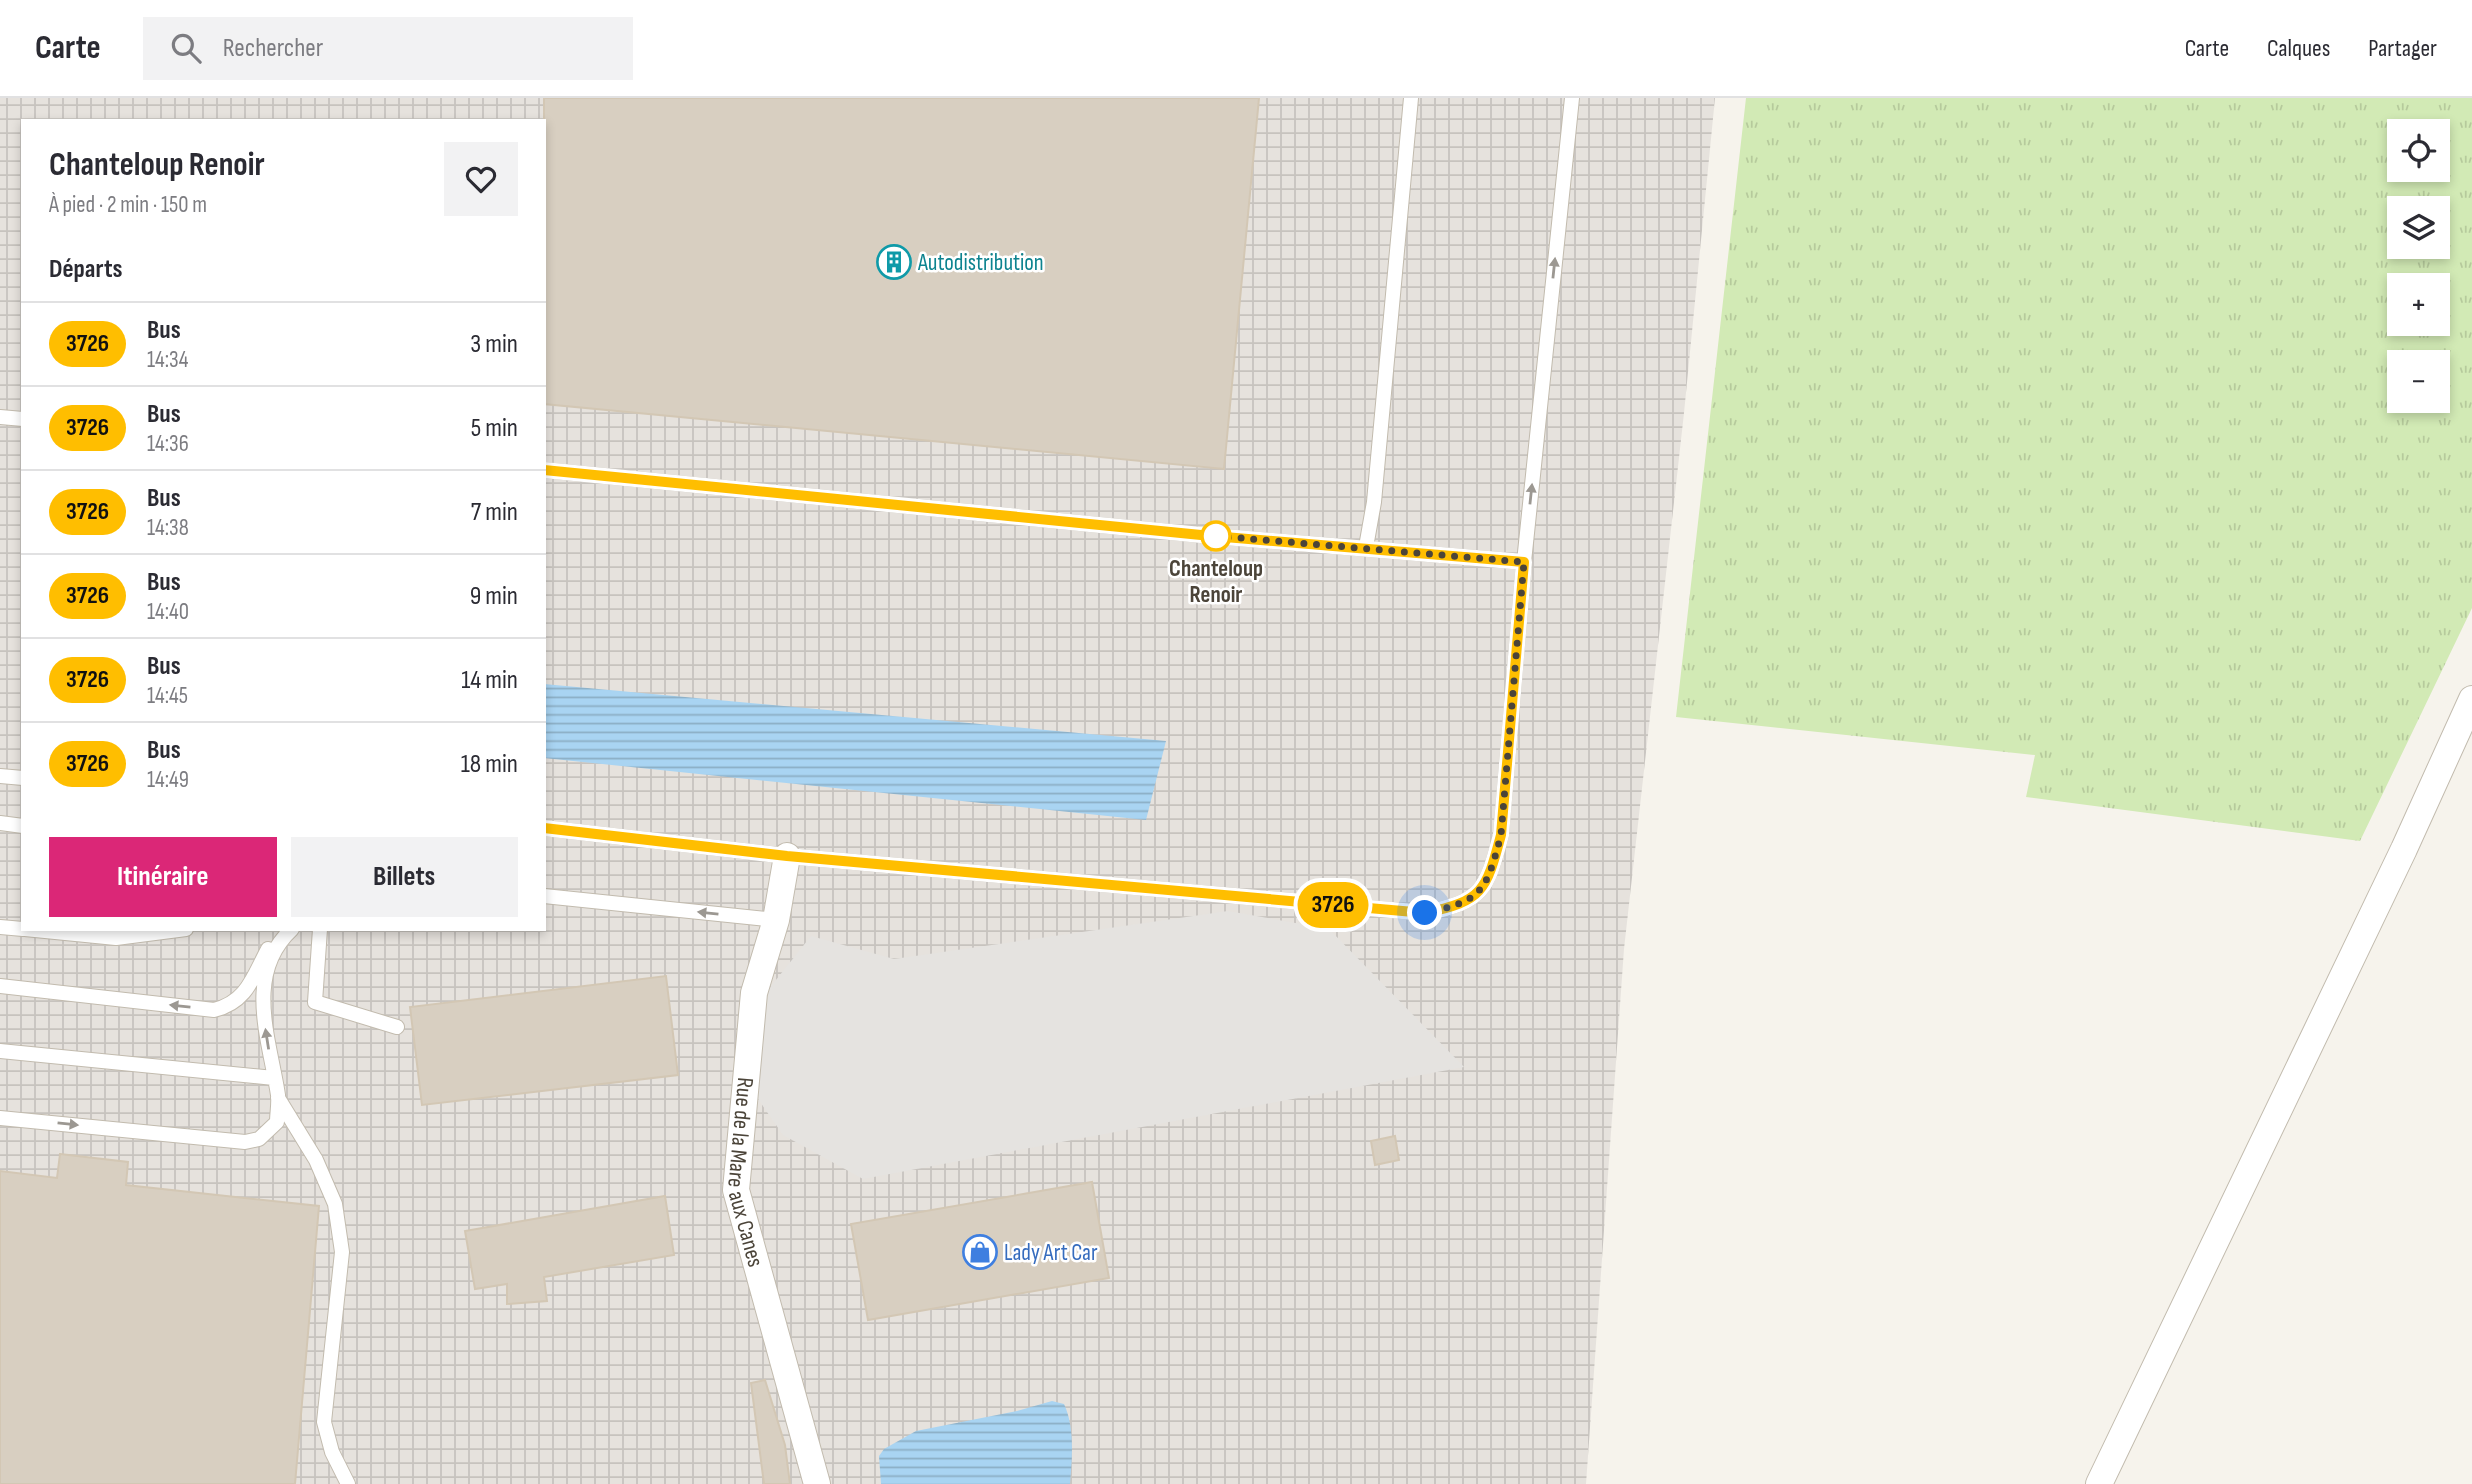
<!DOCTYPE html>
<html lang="fr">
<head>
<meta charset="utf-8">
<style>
	:root { --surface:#fff; --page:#f2f2f3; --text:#2b2b33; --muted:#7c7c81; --line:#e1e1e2; --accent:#db2777 }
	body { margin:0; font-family:"Sofia Sans Condensed",sans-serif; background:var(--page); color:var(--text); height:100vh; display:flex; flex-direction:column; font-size:26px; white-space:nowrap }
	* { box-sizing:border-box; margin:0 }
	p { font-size:23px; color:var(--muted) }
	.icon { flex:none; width:38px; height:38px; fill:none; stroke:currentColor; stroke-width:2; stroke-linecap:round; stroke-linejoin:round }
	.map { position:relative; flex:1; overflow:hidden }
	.sheet { position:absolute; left:21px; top:21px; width:525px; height:812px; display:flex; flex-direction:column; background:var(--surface); border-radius:0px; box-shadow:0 4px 10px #0003 }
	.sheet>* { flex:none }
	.badge { padding:0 14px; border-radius:23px; font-size:24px; line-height:46px }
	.fabs { position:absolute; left:2387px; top:21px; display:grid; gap:14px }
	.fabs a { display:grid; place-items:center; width:63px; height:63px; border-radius:0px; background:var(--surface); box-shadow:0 4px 10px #0003; font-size:35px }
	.you { position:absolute; width:35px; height:35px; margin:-18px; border:5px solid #fff; border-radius:50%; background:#1a73e8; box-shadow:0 0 0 10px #1a73e833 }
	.map>.badge { position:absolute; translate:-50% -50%; box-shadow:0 0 0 4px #fff }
	h2 { padding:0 28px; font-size:26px; line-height:63px }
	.round { display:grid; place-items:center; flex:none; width:74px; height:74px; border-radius:0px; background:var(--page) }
	.overview { display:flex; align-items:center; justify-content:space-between; height:119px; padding:0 28px }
	h1 { font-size:33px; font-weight:700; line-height:52px }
	.cta { display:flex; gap:14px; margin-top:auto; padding:14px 28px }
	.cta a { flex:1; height:80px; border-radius:0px; background:var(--accent); color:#fff; font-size:28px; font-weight:700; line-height:80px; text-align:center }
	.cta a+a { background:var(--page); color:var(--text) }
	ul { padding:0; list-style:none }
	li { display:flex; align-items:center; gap:21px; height:84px; padding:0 28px; border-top:2px solid var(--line) }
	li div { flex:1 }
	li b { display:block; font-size:26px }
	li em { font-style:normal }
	li .badge { min-width:77px; font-weight:700; text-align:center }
	header { display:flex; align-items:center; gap:42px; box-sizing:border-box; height:98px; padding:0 35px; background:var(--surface); border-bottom:2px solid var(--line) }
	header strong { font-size:33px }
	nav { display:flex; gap:38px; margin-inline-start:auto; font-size:24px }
	.search { width:490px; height:63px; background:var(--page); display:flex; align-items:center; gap:18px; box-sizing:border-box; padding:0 24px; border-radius:0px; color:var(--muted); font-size:26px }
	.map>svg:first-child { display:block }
	.industrial { fill:url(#industrial-grid); fill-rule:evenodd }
	.grass { fill:url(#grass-tufts); fill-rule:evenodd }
	.parking { fill:#e5e3e0 }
	.water { fill:url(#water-rules) }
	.building { fill:#d8cfc1; stroke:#d3c7b4; stroke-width:2 }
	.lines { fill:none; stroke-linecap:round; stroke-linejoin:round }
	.service-casing { stroke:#c2bbae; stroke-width:16 }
	.minor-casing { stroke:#c2bbae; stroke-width:28 }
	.service { stroke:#fff; stroke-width:14 }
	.minor { stroke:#fff; stroke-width:26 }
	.oneway { fill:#9c9892 }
	.line-casing { stroke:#fff; stroke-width:16 }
	.line { stroke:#ffbe00; stroke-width:10 }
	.walk { stroke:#4b4439; stroke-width:7; stroke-dasharray:0 12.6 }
	.stop-dot { fill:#fff; stroke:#ffbe00; stroke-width:3.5 }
	.labels { text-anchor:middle; stroke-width:5; stroke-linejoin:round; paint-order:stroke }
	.culture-label { font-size:23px; fill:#0d838f; stroke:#fff; text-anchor:start }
	.stop-label { font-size:23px; font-weight:bold; fill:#4b4439; stroke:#fff }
	.street-label { font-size:23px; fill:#4b4439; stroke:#fff }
	.shop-label { font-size:23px; fill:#366cbe; stroke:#fff; text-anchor:start }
</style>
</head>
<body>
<header>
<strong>Carte</strong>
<div class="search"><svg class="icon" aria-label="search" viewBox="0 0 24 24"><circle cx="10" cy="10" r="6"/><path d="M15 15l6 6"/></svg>Rechercher</div>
<nav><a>Carte</a><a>Calques</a><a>Partager</a></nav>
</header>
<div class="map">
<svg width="2472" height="1386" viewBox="0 0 2472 1386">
	<defs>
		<pattern id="industrial-grid" width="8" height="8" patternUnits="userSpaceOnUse" patternTransform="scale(1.75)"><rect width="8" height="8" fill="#e6e2dd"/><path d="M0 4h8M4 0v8" fill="none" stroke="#c7c3be"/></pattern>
		<pattern id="grass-tufts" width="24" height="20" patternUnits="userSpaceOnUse" patternTransform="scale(1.75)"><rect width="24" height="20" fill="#d2eab5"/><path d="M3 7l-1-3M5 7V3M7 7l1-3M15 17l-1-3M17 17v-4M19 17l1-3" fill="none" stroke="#b6ca9c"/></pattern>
		<pattern id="water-rules" width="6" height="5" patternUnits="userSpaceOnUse" patternTransform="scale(1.75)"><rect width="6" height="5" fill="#a9d4f2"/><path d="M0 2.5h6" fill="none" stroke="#8caec5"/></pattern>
	</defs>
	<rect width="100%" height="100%" fill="#f6f3ec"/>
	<path class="industrial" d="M0 0H1715L1684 315 1624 851 1586 1386H0ZM23 23H544V831H23Z"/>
	<path class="grass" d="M1746 0H2472V510L2360 743 2026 699 2035 657 1676 619ZM2399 33H2438V72H2399ZM2399 110H2438V149H2399ZM2399 187H2438V226H2399ZM2399 264H2438V303H2399Z"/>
	<path class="parking" d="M1228 813 1329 831 1464 969 863 1081 783 1037 756 998 764 897 811 838 894 861Z"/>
	<path class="water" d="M544 586 1166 643 1146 722 544 660Z
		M1052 1303 1064 1306C1075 1329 1072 1361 1070 1386H881L879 1358 884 1351 916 1333 1017 1313Z"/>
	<path class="building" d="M544 0H1259L1224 371 544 306Z
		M666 878 678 977 422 1007 410 909Z
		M1395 1038 1399 1062 1375 1067 1371 1043Z
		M60 1056 128 1064 126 1087 319 1108 295 1386H0V1073L57 1080Z
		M1092 1084 1109 1180 868 1222 851 1126Z
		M665 1098 674 1157 544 1179 547 1203 507 1206V1186L475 1191 465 1133Z
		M765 1282 785 1347 790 1386H764L751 1285Z"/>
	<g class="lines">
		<g class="service-casing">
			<path id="service" d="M0 319 23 321
				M544 372 1201 437 1524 464
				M1366 449 1374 404 1411 0
				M0 678 23 680
				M0 725 23 728
				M544 730 787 758 1425 815C1483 803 1486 793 1501 737L1524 464 1572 0
				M544 798 776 822
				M0 829 23 831
				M25 831 116 840 186 831
				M320 831 315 904 397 929
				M0 888 214 912C247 904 253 879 268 851
				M0 953 274 980
				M278 1000 316 1062 335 1106 342 1154 324 1324 332 1354 348 1386
				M0 1020 245 1044 259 1041 277 1024C277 1016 279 1006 278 997 270 943 243 876 292 831"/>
		</g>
		<g class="minor-casing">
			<g id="minor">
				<path id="s1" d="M787 758 776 822 754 895 736 1092 817 1386"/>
				<path d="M2099 1386 2404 751 2472 601"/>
			</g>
		</g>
		<use href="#service" class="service"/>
		<use href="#minor" class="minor"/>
	</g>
	<defs><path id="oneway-solid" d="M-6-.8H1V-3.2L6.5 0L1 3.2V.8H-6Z" transform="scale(1.75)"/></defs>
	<g class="oneway">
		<use href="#oneway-solid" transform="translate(1554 170) rotate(-84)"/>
		<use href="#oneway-solid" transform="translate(1531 396) rotate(-84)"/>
		<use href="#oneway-solid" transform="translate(708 815) rotate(-174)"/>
		<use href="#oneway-solid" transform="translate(180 908) rotate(-174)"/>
		<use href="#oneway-solid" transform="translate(267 941) rotate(-99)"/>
		<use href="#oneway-solid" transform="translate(68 1026) rotate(6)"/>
	</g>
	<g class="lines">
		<g class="line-casing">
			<path id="line" d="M544 372 1201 437 1524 464 1501 737C1486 793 1483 803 1425 815L787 758 544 730"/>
		</g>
		<use href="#line" class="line"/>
		<path class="walk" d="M1216 438 1524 464 1501 737C1486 793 1483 803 1425 815"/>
	</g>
	<defs>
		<g id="building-ring" transform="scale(1.75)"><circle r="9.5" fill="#fff" stroke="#0f9aa8" stroke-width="1.5"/><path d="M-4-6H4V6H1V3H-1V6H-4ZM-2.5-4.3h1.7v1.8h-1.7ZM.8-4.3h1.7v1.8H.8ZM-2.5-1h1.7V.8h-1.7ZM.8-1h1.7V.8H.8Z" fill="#0f9aa8"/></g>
		<g id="shop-ring" transform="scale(1.75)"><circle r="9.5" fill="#fff" stroke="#3f7fe0" stroke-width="1.5"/><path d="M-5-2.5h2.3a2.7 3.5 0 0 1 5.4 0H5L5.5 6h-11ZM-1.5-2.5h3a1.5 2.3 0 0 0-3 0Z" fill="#3f7fe0"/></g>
	</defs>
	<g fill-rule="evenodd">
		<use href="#building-ring" x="894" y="164"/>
		<use href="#shop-ring" x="980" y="1154"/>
	</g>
	<circle class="stop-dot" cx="1216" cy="438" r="14"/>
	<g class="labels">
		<g class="culture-label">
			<text x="918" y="172">Autodistribution</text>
		</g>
		<g class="stop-label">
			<text x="1216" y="478">Chanteloup<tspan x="1216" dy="26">Renoir</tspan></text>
		</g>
		<g class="street-label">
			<text dy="8" stroke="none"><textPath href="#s1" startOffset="322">Rue de la Mare aux Canes</textPath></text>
		</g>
		<g class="shop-label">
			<text x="1004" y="1162">Lady Art Car</text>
		</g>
	</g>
</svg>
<div class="fabs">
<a><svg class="icon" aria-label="locate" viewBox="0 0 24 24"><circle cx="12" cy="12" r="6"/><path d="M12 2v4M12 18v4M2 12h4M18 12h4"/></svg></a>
<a><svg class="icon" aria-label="layers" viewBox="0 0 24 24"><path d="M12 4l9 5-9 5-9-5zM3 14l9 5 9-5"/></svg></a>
<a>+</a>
<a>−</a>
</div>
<div class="you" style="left:1425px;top:815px"></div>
<b class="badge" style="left:1333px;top:807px;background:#ffbe00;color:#111">3726</b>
<section class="sheet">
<div class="overview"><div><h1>Chanteloup Renoir</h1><p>À pied · 2 min · 150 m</p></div><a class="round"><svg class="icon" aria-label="heart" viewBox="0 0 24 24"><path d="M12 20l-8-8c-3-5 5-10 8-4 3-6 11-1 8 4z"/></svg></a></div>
<h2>Départs</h2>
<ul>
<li><span class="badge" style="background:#ffbe00;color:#111">3726</span><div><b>Bus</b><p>14:34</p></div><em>3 min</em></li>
<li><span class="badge" style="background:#ffbe00;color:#111">3726</span><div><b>Bus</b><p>14:36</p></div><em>5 min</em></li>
<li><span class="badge" style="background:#ffbe00;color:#111">3726</span><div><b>Bus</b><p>14:38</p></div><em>7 min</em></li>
<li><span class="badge" style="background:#ffbe00;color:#111">3726</span><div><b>Bus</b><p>14:40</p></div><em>9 min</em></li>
<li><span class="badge" style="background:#ffbe00;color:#111">3726</span><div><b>Bus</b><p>14:45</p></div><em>14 min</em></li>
<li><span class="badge" style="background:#ffbe00;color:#111">3726</span><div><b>Bus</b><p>14:49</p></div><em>18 min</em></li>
</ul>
<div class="cta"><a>Itinéraire</a><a>Billets</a></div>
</section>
</div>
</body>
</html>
